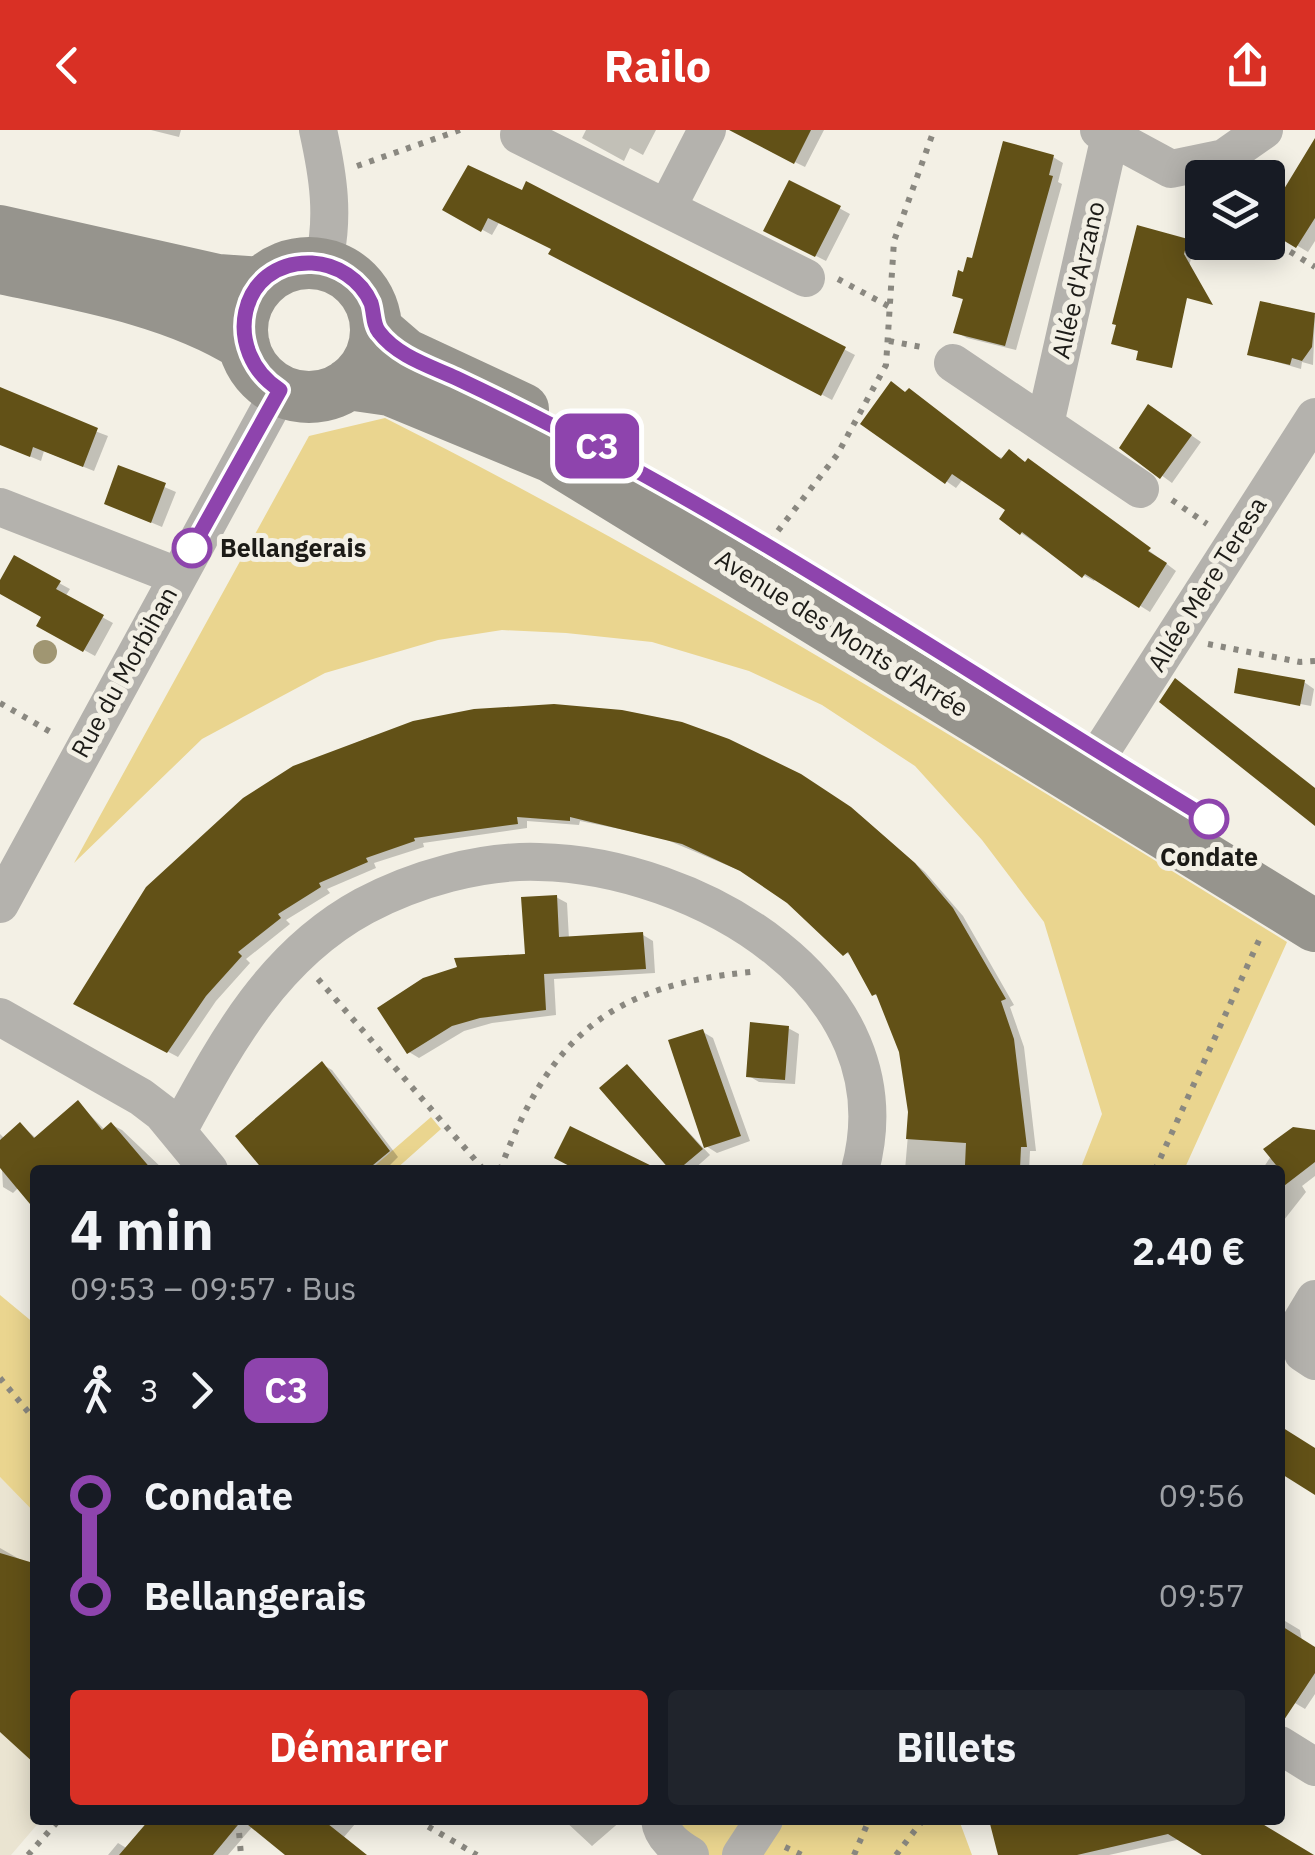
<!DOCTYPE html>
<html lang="fr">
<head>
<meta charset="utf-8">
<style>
	:root { --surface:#171b24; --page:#20242c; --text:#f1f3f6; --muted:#9ea1a6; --accent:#d93025 }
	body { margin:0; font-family:"IBM Plex Sans",sans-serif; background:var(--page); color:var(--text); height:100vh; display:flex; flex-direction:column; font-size:38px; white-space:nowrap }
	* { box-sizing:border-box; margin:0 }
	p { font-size:32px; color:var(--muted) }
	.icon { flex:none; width:55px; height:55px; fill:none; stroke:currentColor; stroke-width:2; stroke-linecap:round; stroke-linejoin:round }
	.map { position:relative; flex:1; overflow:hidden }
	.drawer { position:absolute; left:30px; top:1035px; width:1255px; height:660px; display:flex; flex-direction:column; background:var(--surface); border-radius:10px; box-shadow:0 5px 25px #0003 }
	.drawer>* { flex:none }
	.badge { padding:0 20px; border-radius:15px; font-size:35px; line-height:65px }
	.controls { position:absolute; left:1185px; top:30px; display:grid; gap:20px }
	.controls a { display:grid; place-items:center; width:100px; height:100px; border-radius:10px; background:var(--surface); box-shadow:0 5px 25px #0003; font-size:50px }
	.map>.badge { position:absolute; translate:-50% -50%; box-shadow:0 0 0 5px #fff }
	.legs { display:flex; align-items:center; gap:15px; height:110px; padding:0 40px; font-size:32px }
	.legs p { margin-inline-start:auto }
	.overview { display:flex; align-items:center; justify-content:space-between; height:170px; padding:0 40px }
	h1 { font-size:55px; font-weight:700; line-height:75px }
	.button { display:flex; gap:20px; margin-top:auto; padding:20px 40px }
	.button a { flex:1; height:115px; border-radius:10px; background:var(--accent); color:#fff; font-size:40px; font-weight:700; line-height:115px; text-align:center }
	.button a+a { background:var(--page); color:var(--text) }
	ul { padding:0 40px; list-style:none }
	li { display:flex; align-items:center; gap:35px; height:100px; font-size:38px }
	li i { display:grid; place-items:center; width:15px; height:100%; margin:0 12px; background:currentColor }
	li i::after { content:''; width:25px; height:25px; margin:-12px; border:8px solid; border-radius:50%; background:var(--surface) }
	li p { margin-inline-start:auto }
	li:first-child i { background:linear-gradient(#0000 50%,currentColor 0) }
	li:last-child i { background:linear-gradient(currentColor 50%,#0000 0) }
	header { display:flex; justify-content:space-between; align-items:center; height:130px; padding:0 40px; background:var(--accent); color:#fff; font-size:45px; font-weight:700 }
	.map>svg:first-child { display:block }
	.built { fill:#eae4d1 }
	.green { fill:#ead58f }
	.shadow { fill:#0003 }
	.building { fill:#625117 }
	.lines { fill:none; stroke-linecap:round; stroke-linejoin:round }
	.path { stroke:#8a8880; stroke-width:6; stroke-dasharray:5 8; stroke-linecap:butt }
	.street { stroke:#b4b2ad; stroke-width:38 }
	.secondary { stroke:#96948d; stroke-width:52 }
	.tree { fill:#a09672 }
	.line-1-casing { stroke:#fff; stroke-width:22 }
	.line-1 { stroke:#8e44ad; stroke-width:15 }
	.stop-1-dot { fill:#fff; stroke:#8e44ad; stroke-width:5 }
	.labels { text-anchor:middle; stroke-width:10; stroke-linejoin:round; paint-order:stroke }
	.street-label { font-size:25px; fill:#1c1b17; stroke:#f3f0e5 }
	.stop-label { font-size:25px; font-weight:bold; fill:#1c1b17; stroke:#f3f0e5; text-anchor:start }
</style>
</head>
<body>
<header><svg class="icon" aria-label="back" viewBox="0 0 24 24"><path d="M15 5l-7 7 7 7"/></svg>Railo<svg class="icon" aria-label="share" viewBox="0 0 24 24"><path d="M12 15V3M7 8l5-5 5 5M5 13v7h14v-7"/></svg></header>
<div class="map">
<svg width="1315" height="1725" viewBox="0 0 1315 1725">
	<rect width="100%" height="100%" fill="#f3f0e5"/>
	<path class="built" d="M0 1347 35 1383V1690H41L11 1725H0Z"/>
	<path class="green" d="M385 288C696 444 991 630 1287 812L1184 1040H1080L1102 984 1044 792 982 710 915 636 822 575 749 541 652 512 566 503 502 500 438 510 325 543 202 609 74 733 309 306Z
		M431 987 441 999 395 1040H370Z
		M0 1165 35 1194V1383L0 1347Z
		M660 1690H764L741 1725H690Z
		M783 1690H959L972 1725H756Z"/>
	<path class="shadow" d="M151 0H181L179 7Z
		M586 0H656L643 25 630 18 624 31 582 8Z
		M753 0H824L805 37 760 15Z
		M1053 27 1063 33 1058 52 1062 54 1016 220 967 208 956 202 965 171 955 165 974 131Z
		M1315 41V111L1308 122 1268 98V63L1272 54 1285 62Z
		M527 54 855 225 832 270 500 91 492 105 446 80 523 63Z
		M839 78 850 84 826 131 777 106Z
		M1184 110 1194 116 1167 229 1114 213Z
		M1262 174 1315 186 1313 235 1302 232 1301 239 1250 224Z
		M0 265 108 306 94 341 44 321 41 331 0 314Z
		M1159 283 1201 312 1172 353 1123 317Z
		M863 293 1039 337 1176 441 1150 482 1096 448 1094 451 1083 445 1021 403 1002 389 1008 380 963 349 956 358Z
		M120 338 176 362 162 397 117 378Z
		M15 429 70 459 65 467 113 493 95 526 39 495 44 486 0 462Z
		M1304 552 1314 559 1311 576 1236 562Z
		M475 581 812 653 861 686 925 742 963 786 1014 875 1010 877 1024 917 1036 1021H1030L1029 1040H905L910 981 901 922 881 868 874 864 855 830 788 771 748 744 660 707 580 691 579 695 527 691V698L423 713 424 717 374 733 376 738 327 759 330 763 286 790 290 794 246 829 250 833 216 871 178 927 76 873 148 758 245 670 295 638 370 607Z
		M556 767 567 773 569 809 643 805 653 811 655 843 554 849 556 885 492 893 464 901 419 928 409 922 527 827Z
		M788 898 799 904 795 954 759 952 749 946Z
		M703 902 713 908 750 1011 717 1023 706 1016Z
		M322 934 332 940 398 1027 388 1037 391 1040H265Z
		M628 937 710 1025 693 1040H673Z
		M78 973 105 1000 112 995 122 1000 164 1040H35V1076L19 1057 13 1063 3 1057 0 1004 5 1009 21 995 37 1009Z
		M1315 1003V1046L1302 1056 1306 1062 1280 1095V1040H1262L1271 1026Z
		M0 1418 35 1438V1631L0 1598Z
		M1280 1488 1300 1500 1302 1511 1315 1519V1564L1305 1579 1280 1564Z
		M152 1690H241L246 1695 251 1690H351L355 1694 344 1707 366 1725H288L253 1696 228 1725H108L118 1713 128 1719Z
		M564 1690H622L592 1716Z
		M1014 1690H1252L1310 1725H1207L1181 1709 1109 1725H1000Z"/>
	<path class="building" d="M729 0H811L794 34Z
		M1315 8V88L1296 118 1268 101V48L1284 59Z
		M1003 11 1054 25 1049 45 1053 46 1005 216 953 203 963 169 952 166 958 140 963 142 967 127 972 128Z
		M468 35 522 60 526 51 846 217 821 266 548 124 551 119 488 88 481 102 442 80Z
		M789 50 841 76 815 127 763 101Z
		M1137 95 1188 109 1184 124 1213 175 1187 168 1172 238 1136 230 1138 221 1111 214 1116 195 1112 194Z
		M1260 171 1315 183 1312 217 1302 231 1292 228 1290 235 1247 225Z
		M891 251 905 262 909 258 1001 329 1009 319 1025 332 1028 328 1151 418 1148 421 1167 433 1139 478 1085 444 1082 448 1022 402 1020 405 999 389 1005 380 952 344 945 354 860 294Z
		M0 257 98 298 83 337 33 317 30 327 0 315Z
		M1148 274 1192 305 1160 349 1119 318Z
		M118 335 166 353 151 393 104 374Z
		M14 425 61 451 56 459 104 485 83 522 36 496 41 487 0 464V450Z
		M1238 538 1305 550 1300 576 1234 563Z
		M1175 548 1315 658V696L1159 572Z
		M554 574 622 580 682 592 729 609 801 644 851 677 915 733 953 778 1006 869 1001 871 1014 909 1027 1017H1021L1020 1038 965 1035 966 1013 906 1009 908 982 899 922 876 864 872 866 848 822 843 826 787 773 740 741 682 714 570 687V691L517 687 518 694 414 708 415 711 366 728 368 732 319 753 321 757 278 784 281 788 238 822 242 826 206 866 167 923 73 874 146 757 243 668 293 636 413 591 474 579Z
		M557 765 559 807 643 802 646 839 544 844 546 880 480 888 452 896 407 924 377 878 423 848 457 837 454 828 525 824 521 767Z
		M750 892 789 896 785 950 746 947Z
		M703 899 741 1006 704 1018 668 910Z
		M322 931 390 1021 367 1040H263L235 1006Z
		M627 934 703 1019 678 1040H670L599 958Z
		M78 970 102 1000 111 992 152 1040H35V1080L0 1038V1010L20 992 34 1008Z
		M570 996 660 1040H577L554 1028Z
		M1293 997 1315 1000V1032L1280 1059V1040L1263 1019Z
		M1280 1296 1315 1318V1365L1280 1343Z
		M0 1423 30 1432 35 1447V1634L0 1602Z
		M1280 1495 1315 1517V1543L1282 1593Z
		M149 1690H323L367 1725H285L242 1690 213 1725H119Z
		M989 1690H1256L1314 1725H1202L1168 1704 1077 1725H998Z"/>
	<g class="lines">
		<path class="path" d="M357 36 460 0
			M1268 108 1315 137
			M838 149 890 177
			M889 211 927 218
			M1172 370 1207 394
			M770 411 837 325 886 235 894 111 934 0
			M1208 514 1300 532 1315 531
			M0 573 54 604
			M318 849 484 1040
			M500 1040C549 908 609 855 751 842
			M1155 1040 1260 808
			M0 1248 35 1290
			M238 1690 241 1725
			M417 1690 477 1725
			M785 1717 802 1725
			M28 1725 59 1690
			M854 1725 869 1690
			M896 1725 923 1690"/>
		<path class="street" d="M318 0C328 45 335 88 323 134
			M1099 0 1171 39 1224 28 1264 0
			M519 5 806 148
			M667 78 707 0
			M953 233 1140 359
			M1045 294 1110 6
			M0 377 177 446
			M1100 623 1315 287
			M0 774 280 260
			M0 887 141 967 162 983 209 1040
			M178 1001C226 913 272 826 364 776 415 749 481 730 539 732 694 735 910 855 860 1040
			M1315 1169 1300 1194 1303 1223 1315 1231
			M1280 1615 1315 1637
			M660 1690C662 1707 676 1717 690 1725
			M741 1725 764 1690"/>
		<path class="secondary" d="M0 101 218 150 261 153
			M242 200a67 67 0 1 1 134 0a67 67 0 1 1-134 0Z
			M0 138C81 155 174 171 244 215
			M376 199 405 224 523 279
			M348 254 390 260 552 327 1315 796"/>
	</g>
	<circle class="tree" cx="45" cy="522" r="12"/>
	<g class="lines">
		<g class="line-1-casing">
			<path id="line-1" d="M192 418 280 260C221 223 237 130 312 133 337 134 361 150 371 173 374 182 373 195 379 202 397 226 430 236 456 248 720 372 960 539 1209 689"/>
		</g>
		<use href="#line-1" class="line-1"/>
	</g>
	<g class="stop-1-dot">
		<circle cx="192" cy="418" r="18"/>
		<circle cx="1209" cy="689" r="18"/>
	</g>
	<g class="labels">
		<g class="street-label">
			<text transform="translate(1078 150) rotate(-77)" y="9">Allée d'Arzano</text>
			<text transform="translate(1207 454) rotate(-58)" y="9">Allée Mère Teresa</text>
			<text transform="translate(842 503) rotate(32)" y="9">Avenue des Monts d'Arrée</text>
			<text transform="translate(124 542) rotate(-61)" y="9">Rue du Morbihan</text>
		</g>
		<g class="stop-label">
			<text x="220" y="427">Bellangerais</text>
			<text x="1209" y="736" text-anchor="middle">Condate</text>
		</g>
	</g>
</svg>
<div class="controls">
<a><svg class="icon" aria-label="layers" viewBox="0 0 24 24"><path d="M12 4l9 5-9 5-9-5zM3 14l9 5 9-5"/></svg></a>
</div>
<b class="badge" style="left:597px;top:316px;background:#8e44ad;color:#fff">C3</b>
<section class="drawer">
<div class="overview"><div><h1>4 min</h1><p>09:53 – 09:57 · Bus</p></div><b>2.40 €</b></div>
<div class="legs"><svg class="icon" aria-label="walk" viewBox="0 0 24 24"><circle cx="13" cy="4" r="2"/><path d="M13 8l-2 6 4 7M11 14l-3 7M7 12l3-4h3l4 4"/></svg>3<svg class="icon" aria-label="forward" viewBox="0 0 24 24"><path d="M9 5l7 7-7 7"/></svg><b class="badge" style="background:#8e44ad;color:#fff">C3</b></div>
<ul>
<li><i style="color:#8e44ad"></i><b>Condate</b><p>09:56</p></li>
<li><i style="color:#8e44ad"></i><b>Bellangerais</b><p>09:57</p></li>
</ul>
<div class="button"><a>Démarrer</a><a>Billets</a></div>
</section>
</div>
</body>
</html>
